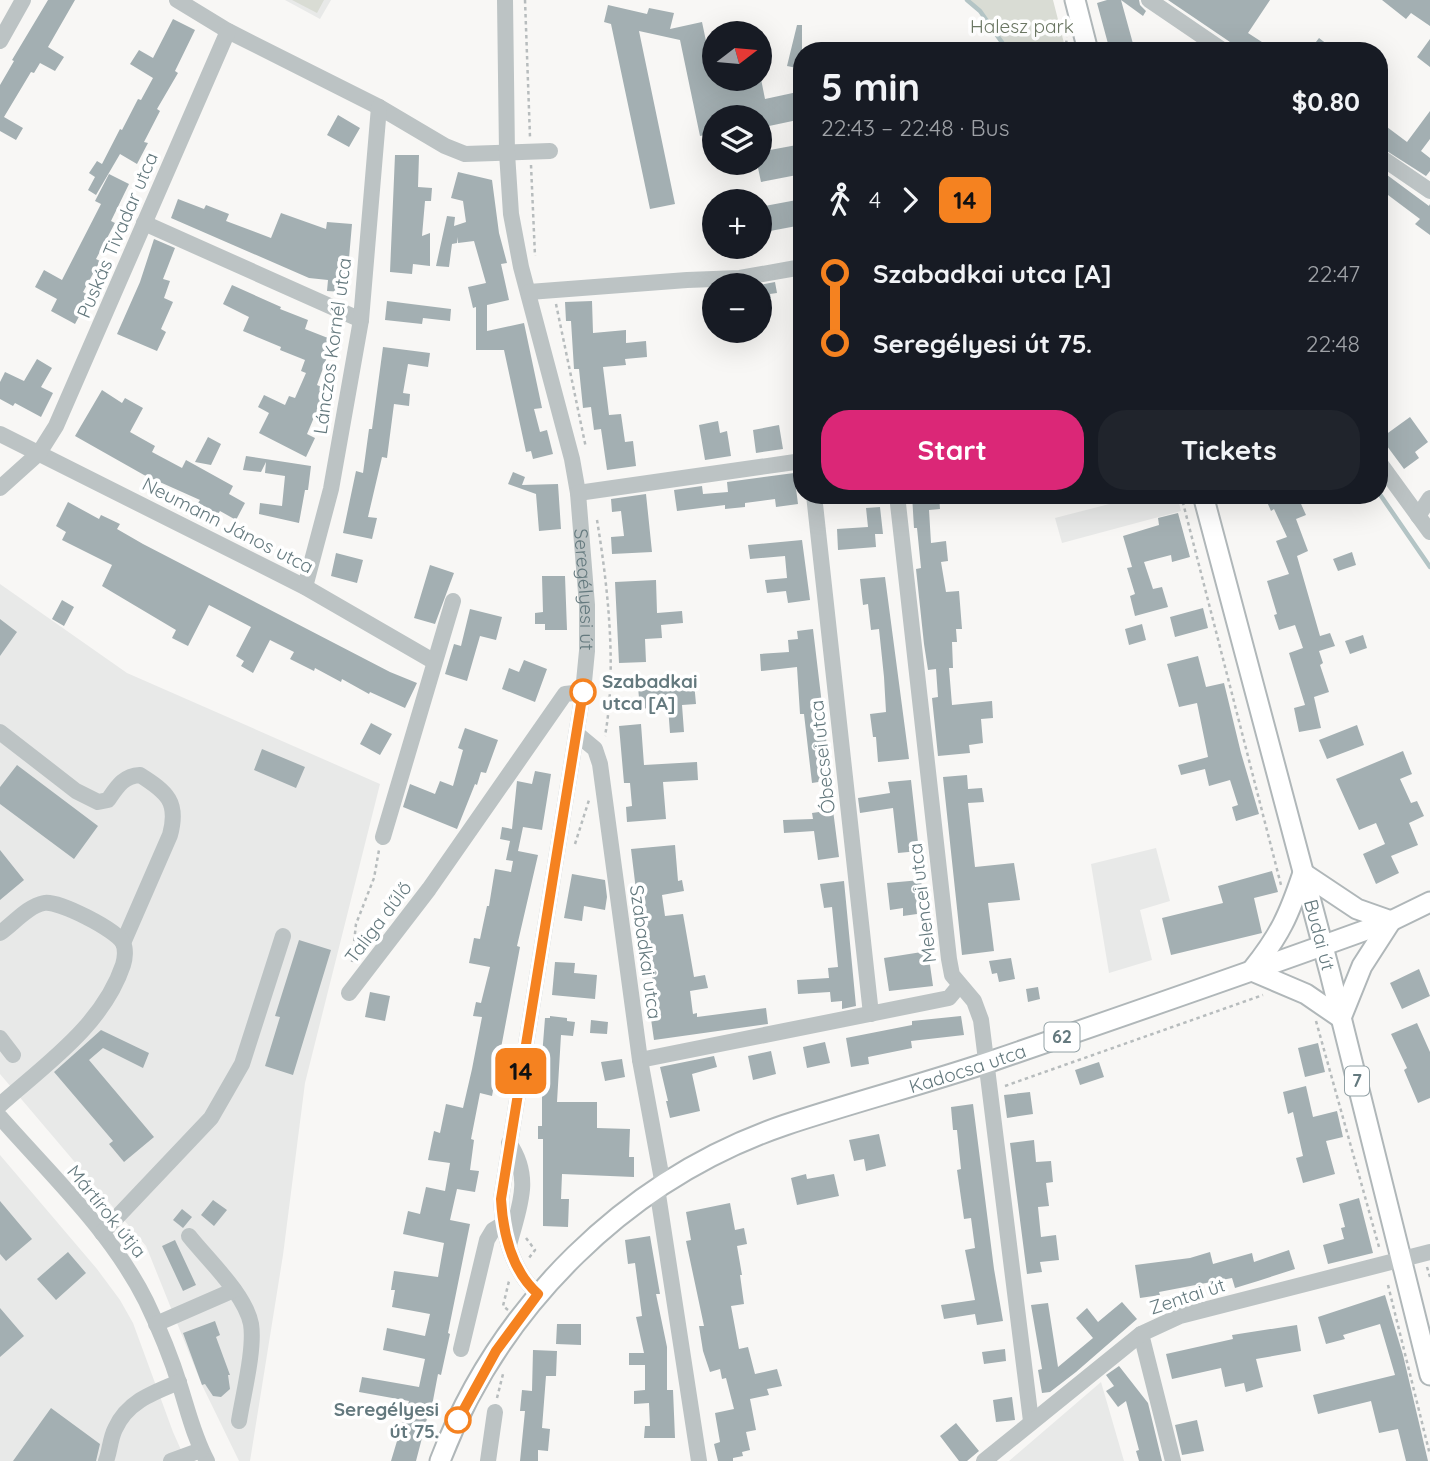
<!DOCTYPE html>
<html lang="en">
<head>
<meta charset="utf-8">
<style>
	:root { --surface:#171b24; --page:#20242c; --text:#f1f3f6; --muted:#9ea1a6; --accent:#db2777 }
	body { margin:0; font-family:Quicksand,sans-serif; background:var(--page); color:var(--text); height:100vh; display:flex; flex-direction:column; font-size:26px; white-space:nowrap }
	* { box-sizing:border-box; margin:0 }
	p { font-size:23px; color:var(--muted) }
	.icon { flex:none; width:38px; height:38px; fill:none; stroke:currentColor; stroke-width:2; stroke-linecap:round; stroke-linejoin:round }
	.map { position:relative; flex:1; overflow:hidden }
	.drawer { position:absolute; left:793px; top:42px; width:595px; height:462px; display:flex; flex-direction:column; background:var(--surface); border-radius:28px; box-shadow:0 7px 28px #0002 }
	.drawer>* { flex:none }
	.badge { padding:0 14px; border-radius:10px; font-size:24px; line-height:46px }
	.needle { width:46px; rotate:74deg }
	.fabs { position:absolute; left:702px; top:21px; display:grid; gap:14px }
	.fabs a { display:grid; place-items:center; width:70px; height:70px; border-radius:50%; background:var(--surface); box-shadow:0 7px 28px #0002; font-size:35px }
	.map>.badge { position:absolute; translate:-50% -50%; box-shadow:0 0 0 4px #fff }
	.legs { display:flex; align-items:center; gap:10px; height:77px; padding:0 28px; font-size:23px }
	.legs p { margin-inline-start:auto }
	.overview { display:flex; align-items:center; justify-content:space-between; height:119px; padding:0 28px }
	h1 { font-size:38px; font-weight:700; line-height:52px }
	.button { display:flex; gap:14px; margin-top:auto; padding:14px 28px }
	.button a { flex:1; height:80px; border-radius:28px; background:var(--accent); color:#fff; font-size:28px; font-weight:700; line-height:80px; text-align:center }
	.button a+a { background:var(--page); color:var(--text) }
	ul { padding:0 28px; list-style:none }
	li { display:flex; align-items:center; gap:24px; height:70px; font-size:26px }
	li i { display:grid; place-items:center; width:10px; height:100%; margin:0 9px; background:currentColor }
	li i::after { content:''; width:18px; height:18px; margin:-9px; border:5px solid; border-radius:50%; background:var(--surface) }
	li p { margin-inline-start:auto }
	li:first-child i { background:linear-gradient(#0000 50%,currentColor 0) }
	li:last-child i { background:linear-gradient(currentColor 50%,#0000 0) }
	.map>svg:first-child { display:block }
	.built { fill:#e8e9e8 }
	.green { fill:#d9dcd4 }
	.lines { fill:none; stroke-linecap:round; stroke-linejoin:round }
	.stream { stroke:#b3c4c5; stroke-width:4.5 }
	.building { fill:#a3afb2 }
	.major-casing { stroke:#b0b7b9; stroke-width:23 }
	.path { stroke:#b7bcbd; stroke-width:2.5; stroke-dasharray:3.5 3.5; stroke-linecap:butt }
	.minor { stroke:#bcc3c4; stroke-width:16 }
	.major { stroke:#fff; stroke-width:19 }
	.line-1-casing { stroke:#fff; stroke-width:16 }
	.line-1 { stroke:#f58220; stroke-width:10 }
	.stop-1-dot { fill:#fff; stroke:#f58220; stroke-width:3.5 }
	.labels { text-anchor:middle; stroke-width:7; stroke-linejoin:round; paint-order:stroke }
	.shield { fill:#fff; stroke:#92a1a5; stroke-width:2 }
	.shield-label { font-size:18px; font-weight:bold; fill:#64797e }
	.park-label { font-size:19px; fill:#6b7763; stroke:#fff }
	.street-label { font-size:19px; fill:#64797e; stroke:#fff }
	.stop-label { font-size:19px; font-weight:bold; fill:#64797e; stroke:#fff; text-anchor:start }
</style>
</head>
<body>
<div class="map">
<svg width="1430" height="1461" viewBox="0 0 1430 1461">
	<rect width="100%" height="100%" fill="#f8f7f5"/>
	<path class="built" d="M285 0H331L320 19Z
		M1121 495H1177L1181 511 1062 543 1055 518 1121 501Z
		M0 584 127 673 380 784 305 1083 283 1255 250 1461H239L202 1385 146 1246 0 1074Z
		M1156 848 1170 901 1140 910 1152 960 1109 973 1091 864Z
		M0 1155 97 1269 120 1300 133 1323 173 1432 186 1461H0Z
		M1101 1382 1124 1461H1009Z"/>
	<path class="green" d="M292 0H324L317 13Z
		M967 0H1053L1066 51H1008L980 11Z"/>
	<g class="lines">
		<path class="stream" d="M967 0 980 11 1008 51
			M1379 493 1430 567"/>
	</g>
	<path class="building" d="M48 0H75L48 47 64 57 55 71 40 63 34 73 31 72 4 117 23 128 16 140 0 131V85L14 61 12 60Z
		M1107 0H1139L1140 5 1146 11 1143 16 1121 0 1135 51H1110L1097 3Z
		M1168 0H1270L1248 33 1276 51H1234L1230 42Z
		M1382 0H1430V26L1411 13 1406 19Z
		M608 5 647 14 649 8 674 13 670 29 702 22 714 79H761L765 99 802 91V119L760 128V117H714V133L700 136 680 40 639 31 675 204 650 209 611 24 604 22Z
		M173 19 195 30 175 71 178 73 157 109 160 111 144 142 148 143 137 164 120 154 96 195 88 190 95 177 89 173 97 161 102 164 120 129 122 130 138 99 141 100 153 78 130 64 139 50 153 58Z
		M797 25H802V69L787 66Z
		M1319 38 1336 51H1309Z
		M1430 39V67L1417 57Z
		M1430 111V139L1421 151 1430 158V171L1426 176 1379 146V121L1407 142Z
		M338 115 360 128 349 147 327 135Z
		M802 144V174L761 182 757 163H760V152Z
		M395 155H419L418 187 432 188 431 201H425L422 236 430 233V266L413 264 412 274 390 272Z
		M1379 169 1429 206 1430 204V235L1415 224 1420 219 1388 195 1379 208Z
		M458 172 492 180 499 233 507 263 501 264 509 300 487 305V331L524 323 542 408 534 409 540 432 547 430 553 454 533 459 531 451 526 452 504 350H476V307L473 308 468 287 486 283 474 241 458 243 457 237V243L452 244 449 267 436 266 447 216 455 217 454 226 466 222 463 201 451 198Z
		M109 174 129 184 111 221 115 223 96 259 100 261 83 292 90 296 75 324 51 311 57 299 35 287 44 270 62 280 101 204 95 201Z
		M178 199 204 209 206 205 229 214 226 221 271 238 281 213 326 229 327 222 352 224 347 281H343V292L327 291 328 280 309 278 171 218Z
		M802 199V225L760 233V207Z
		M154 239 175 248 163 279 170 281 164 298 173 302 161 329 166 332 157 351 117 334 140 282Z
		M775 282 777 293 770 294 771 298 760 300V285Z
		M232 285 281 307 280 309 308 320 305 329 333 340 317 385 326 389 307 434 315 438 306 457 259 433 269 413 258 407 264 395 285 405 289 396 295 398 306 373 301 371 305 360 280 350 281 347 243 331 249 317 223 304Z
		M387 301 451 309 450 321 423 318 422 324 385 320Z
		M592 301 593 333 626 330V343L646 341 647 357 625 359 626 365 603 367 609 415 621 414 625 442 633 441 636 466 607 470 601 429 594 430 591 407 583 408 579 369H574L571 321H566L565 302Z
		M383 347 430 353 428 367 408 364 403 393 410 394 409 406 394 404 387 458 382 457 368 517 377 518 372 539 343 533 356 471 363 473 369 429H372Z
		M37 359 52 368 41 387 53 393 41 417 15 403 13 406 0 399V382L5 372 24 381Z
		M102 390 122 403 125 398 143 408 130 432 155 446 152 452 182 468 186 460 233 486 229 494 245 503 236 520 220 511 218 514 198 503 200 500 144 475 75 436Z
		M1410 417 1428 442 1415 452 1419 458 1404 469 1381 438Z
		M718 421 720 433 727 431 731 456 705 460 699 425Z
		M779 425 783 449 756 453 753 430Z
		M208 437 221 444 211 465 195 462Z
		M246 456 311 466 308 490H305L299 523 259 514 260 503 282 506 285 476 265 473 266 462 261 472 243 470Z
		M513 472 525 477 522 485 558 484 561 529 539 531 536 494 508 484Z
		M794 473 798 504 776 507 775 499 745 503V507L725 509V505L677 511 674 490 702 486 703 494 728 492 727 482Z
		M646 494 652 552 612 554 611 537 624 536 621 511 612 512 611 499Z
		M912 495H939L940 509 929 510 931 543 946 541 948 561 941 562 946 592 959 591 962 629H956L957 642H952L953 668H949L952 705 992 701 993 718 981 719 983 743 969 745 970 753 938 756 932 698 938 697 936 669 928 670 924 644 916 569 921 568 917 528H914Z
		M1264 495H1297L1306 515 1296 519 1308 551 1297 556 1320 636 1330 633 1335 646 1319 651 1323 663 1320 665 1329 692 1314 697 1321 728 1299 732 1294 708 1305 705 1289 653 1303 648 1295 625 1279 630 1274 615 1277 614 1267 581 1289 574 1276 541 1287 537 1274 509 1271 511Z
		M68 502 99 519 101 515 120 524 117 529 143 544 390 672 417 683 405 708 370 692 369 694 342 679 341 682 315 668 314 671 290 659 294 652 270 640 253 673 241 666 244 661 236 656 251 627 209 605 188 646 172 638 176 630 102 586 112 565 62 540 66 532 56 526Z
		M880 507 883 534H875L876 547 838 550 837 529 868 527 866 508Z
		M1178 513 1190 557 1172 562 1171 555 1144 562 1153 589 1162 587 1168 607 1135 616 1130 596 1135 594 1127 568 1132 567 1123 536 1159 525 1158 518Z
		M802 540 810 600 788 603 786 591 767 593 765 580 787 578 785 556 750 559 748 545Z
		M1352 552 1356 565 1338 571 1333 559Z
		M336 553 363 560 357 583 331 576Z
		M430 565 454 573 435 624 414 618Z
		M542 576H565L567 630H545V624H535V613L543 612Z
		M885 577 909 759 878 762 876 737H873L870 714 886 712 884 677 879 629 871 630 868 604 863 605 860 579Z
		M656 580 657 613 682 611 683 623 661 625 662 638 645 639 646 662 619 663 615 582Z
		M62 600 74 607 64 626 52 619Z
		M1203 608 1208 628 1175 637 1170 617Z
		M470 609 502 617 496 640 480 636 467 681 445 674 454 644 461 646Z
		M0 619 17 632 0 656Z
		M1142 624 1146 640 1129 645 1125 629Z
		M813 629 831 780 812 783 804 714H800L797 667 761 671 760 654 789 652 788 640 798 639 797 631Z
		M1363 635 1367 648 1350 654 1345 641Z
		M1198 656 1206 687 1224 683 1241 753 1259 814 1236 821 1232 807 1238 805 1230 780 1209 786 1205 769 1181 775 1178 765 1208 757 1197 703 1179 707 1167 664Z
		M524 660 547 669 535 702 502 689 509 668 519 672Z
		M694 682 696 704 682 705 684 732 670 733 668 706 640 709 638 687Z
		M371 723 392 734 380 755 360 744Z
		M641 724 644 765 697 762 698 780 663 782 666 819 627 822 626 807 632 806 630 783H624L619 726Z
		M1357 725 1364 745 1327 759 1319 740Z
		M465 728 498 740 486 773 481 772 477 785 475 784 457 829 403 807 410 784 435 794 440 781 453 786 463 750 458 748Z
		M262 749 305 767 296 788 254 770Z
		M1403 751 1412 774 1400 779 1411 803 1417 801 1424 816 1409 823 1418 845 1391 856 1399 873 1376 884 1363 854 1385 844 1376 823 1359 830 1336 779Z
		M17 765 98 826 74 859 0 804V787Z
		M535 771 551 774 542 830 523 827 518 851 538 855 517 946 520 947 492 1096 480 1093 471 1139 474 1140 470 1170 479 1171 475 1192 457 1189 450 1220 470 1224 448 1333 450 1334 441 1375 438 1374 431 1411H429L416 1461H391L409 1401 359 1392 362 1377 419 1387 425 1359 383 1350 387 1328 425 1336 430 1314 392 1307 395 1290H391L394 1271 438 1277 444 1243 403 1234 408 1211 420 1214 426 1187 445 1191 450 1163 428 1160 434 1131 440 1133 446 1104 463 1108 472 1069 482 1017 473 1016 476 1002 481 1003 490 967 469 963 474 938 480 939 487 906H489L495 869 511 872 513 861 506 860 510 841 500 839 502 827 512 829 517 781 532 784Z
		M967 775 968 789 982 788 984 802 968 803 975 867 1014 863 1020 900 988 903 994 951 962 955 943 777Z
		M911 780 919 851 898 853 893 808 860 813 858 798 890 793 888 782Z
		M833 810 839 857 818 860 814 831 784 833 783 820 813 819 812 813Z
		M675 845 678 881 682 880 684 891 662 895 665 916 683 914 694 977 705 975 708 988 690 991 693 1014 697 1013V1017L766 1008 768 1024 654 1040 651 1019H654L649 984 653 983 646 933H642L640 914 639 915 631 849Z
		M0 850 24 880 0 900Z
		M1272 871 1278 892 1254 898 1262 933 1171 955 1162 918 1223 903 1218 886Z
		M572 874 605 880 607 897 605 910 584 906 582 921 564 918Z
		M921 880 924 904 916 905 917 914 903 916V908L890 910 887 883Z
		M844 881 856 1006 842 1009V1001L831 1002 830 992 798 994 797 980 829 978 828 968 838 967 832 907 824 908 820 884Z
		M299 940 331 950 293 1075 265 1066 280 1017 275 1016Z
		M928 951 933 986 889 991 884 958Z
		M1011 958 1015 979 999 982 997 973 992 974 989 961Z
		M555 962 575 963 574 973 597 975 595 999 552 995Z
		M1419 969 1430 996 1402 1009 1390 983Z
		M1038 987 1040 999 1028 1002 1026 989Z
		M370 992 390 996 385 1021 365 1017Z
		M550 1016 567 1018V1021L575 1022 573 1036 561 1035 557 1102H597V1128L630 1129 629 1157H634V1177L562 1174 561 1199H569L568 1227 543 1226V1139H538V1126H542V1095H539L545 1018H550Z
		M961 1016 964 1035 911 1041 912 1048 868 1057 869 1064 851 1067 846 1038 912 1025V1021Z
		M591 1020 608 1022 607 1034 590 1033Z
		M1417 1023 1430 1052V1098L1418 1103 1404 1070 1407 1068 1391 1034Z
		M101 1030 149 1053 143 1068 103 1048 89 1060 154 1137 124 1162 109 1144 113 1141 54 1072Z
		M825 1042 830 1063 807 1068 803 1047Z
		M1318 1043 1325 1072 1305 1077 1298 1048Z
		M771 1051 776 1074 753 1080 748 1056Z
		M714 1056 717 1067 692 1074 700 1111 670 1118 666 1101H668L660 1067Z
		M622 1059 625 1077 605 1081 601 1062Z
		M1099 1062 1104 1077 1080 1085 1075 1070Z
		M1306 1086 1313 1117 1337 1111 1343 1137 1326 1141 1335 1174 1303 1183 1296 1158 1303 1156 1293 1112 1288 1114 1283 1092Z
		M1030 1092 1033 1114 1007 1118 1004 1095Z
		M973 1104 994 1269 1003 1321 977 1325 975 1314 944 1319 941 1305 975 1300 965 1250 975 1248 971 1218 964 1219 957 1170 961 1169 957 1130H953L951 1107Z
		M879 1134 886 1166 866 1171 864 1159 854 1161 849 1140Z
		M1034 1140 1036 1162 1051 1161 1053 1182 1046 1183 1049 1206 1038 1207 1041 1237 1056 1235 1059 1260 1040 1262 1042 1272 1027 1274 1010 1143Z
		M806 1174 807 1179 834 1174 839 1196 797 1205 791 1178Z
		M1359 1198 1373 1253 1328 1264 1323 1245 1344 1239 1341 1228 1345 1227 1339 1204Z
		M213 1200 227 1210 214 1226 201 1215Z
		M0 1201 32 1239 6 1261 0 1254Z
		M730 1203 735 1230 744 1228 747 1244 737 1246 742 1275H740L744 1304 731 1306 739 1349 748 1347 755 1374 777 1369 782 1386 767 1389 769 1395 750 1399 756 1430 746 1432 750 1450 742 1452 743 1456 733 1458V1461H718L714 1444 720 1442 715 1413 734 1409 726 1378 722 1379 720 1369 710 1372 703 1351 699 1326H704L686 1241 691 1240 686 1212Z
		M182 1209 192 1217 183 1228 173 1220Z
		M650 1236 660 1294H656L667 1347V1390H673L675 1438H644L645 1426H650L649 1403 634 1404V1391L645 1390V1365H629V1353H644L636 1317 642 1316 635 1263 628 1264 625 1240Z
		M175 1240 196 1285 183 1291 162 1246Z
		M1289 1250 1295 1269 1258 1281 1235 1288 1232 1278 1159 1292 1160 1295 1140 1298 1135 1265 1190 1258 1210 1252 1213 1264 1252 1253 1254 1262Z
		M68 1252 86 1273 56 1300 37 1279Z
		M1385 1295 1403 1355 1428 1461H1406L1398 1429 1379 1433 1371 1401 1318 1414 1313 1395 1395 1375 1380 1324 1343 1335 1345 1339 1326 1344 1318 1317Z
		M1122 1302 1137 1319 1076 1372 1050 1392 1042 1393 1038 1370 1042 1369 1031 1305 1048 1303 1058 1367 1093 1338 1076 1318 1087 1308 1098 1322Z
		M0 1308 24 1336 0 1357Z
		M215 1321 220 1335 216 1337 230 1375H228L230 1389 221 1397 213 1396 205 1384 202 1385 183 1333Z
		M557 1324H581V1345L556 1344Z
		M1297 1325 1301 1351 1256 1359 1263 1387 1246 1392 1244 1383 1225 1387 1221 1368 1172 1379 1166 1354 1233 1339 1232 1335Z
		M1005 1349 1006 1361 984 1364 982 1352Z
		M533 1350 557 1351 556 1376H546L542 1428 550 1429 548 1451 538 1450V1461H520L525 1411H520L522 1390 532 1391Z
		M1119 1366 1148 1403 1162 1461H1139L1136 1451 1139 1450 1126 1401 1118 1407 1106 1391 1114 1386 1106 1375Z
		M1012 1397 1015 1420 996 1422 993 1400Z
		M51 1408 100 1444 96 1461H13Z
		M1197 1420 1204 1451 1182 1455 1175 1425Z
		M956 1423 979 1451 967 1461H959L940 1436Z"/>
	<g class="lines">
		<g class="major-casing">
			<g id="major">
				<path d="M1075 0 1088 51"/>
				<path id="s2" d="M1203 495 1330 973 1430 1375"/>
				<path d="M1303 873 1357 909 1391 921"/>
				<path d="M1252 970C1280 935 1289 915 1303 873"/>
				<path d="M1252 971 1306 994 1341 1018"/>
				<path d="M1341 1018 1362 966 1391 921"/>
				<path id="s3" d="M440 1461C499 1306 627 1179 785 1125 854 1102 924 1084 992 1061 1126 1015 1259 969 1391 921L1430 902"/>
			</g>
		</g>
		<path class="path" d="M525 0 530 137
			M1065 51 1067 37
			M531 165 535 256
			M556 304 586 448
			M1181 495 1281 885
			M597 520C608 587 617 669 605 736
			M575 844 589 800
			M352 962 356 924 374 878 379 850
			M1316 1021 1379 1247
			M1005 1086 1263 995
			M526 1238 535 1250 529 1258
			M1427 1267 1430 1277
			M1388 1285 1430 1455
			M508 1310 503 1306 509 1281
			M497 1398 503 1374"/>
		<g class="minor">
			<path d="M177 0 228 31 379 107 445 146 465 154 550 151"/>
			<path id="s1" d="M505 0 507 153 511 214 521 267 572 459 578 493 587 605V651L583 692 501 1199C503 1234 511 1270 538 1294"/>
			<path d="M1149 0 1224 51"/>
			<path d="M0 41 23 0"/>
			<path d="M1379 156 1430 191"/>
			<path d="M144 223 361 320"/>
			<path d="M529 292 687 280 740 278 802 267"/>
			<path d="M0 434 305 587 433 661"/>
			<path d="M1379 462 1430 532"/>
			<path d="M0 488 39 453 56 426 228 31"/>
			<path d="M578 493 802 461"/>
			<path d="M814 495 871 1014"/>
			<path d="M897 495 949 959 952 975 974 1001 981 1020 1031 1421"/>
			<path d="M1418 516 1430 498"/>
			<path d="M305 587 331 489 361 320 379 107"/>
			<path d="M0 732 76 791 98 802 108 800C117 787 123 776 140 775 167 792 179 802 170 835L123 943"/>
			<path d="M577 734 595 749 600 764 640 1060 663 1185"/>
			<path d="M383 837 453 601"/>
			<path d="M0 933C13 924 28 906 44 903 58 900 117 930 123 943 126 949 125 959 123 965 103 1025 46 1064 0 1105"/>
			<path d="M349 993 429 889 565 694 583 692"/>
			<path d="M0 1038 13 1055"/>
			<path d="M640 1060 949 998 959 986"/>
			<path d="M0 1117C51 1175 111 1231 146 1301 159 1328 171 1357 180 1386 188 1411 194 1437 207 1461"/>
			<path d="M509 1143C533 1178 519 1207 509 1245"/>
			<path d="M657 1188 699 1461"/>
			<path d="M102 1233 211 1118 242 1064 283 936"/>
			<path d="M189 1236C208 1260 245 1294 251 1324 255 1349 243 1395 239 1421"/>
			<path d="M156 1324 234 1290"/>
			<path d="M1141 1334 1173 1461"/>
			<path d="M461 1349 487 1240 493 1230 503 1224"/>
			<path d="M106 1461C110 1451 110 1439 115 1429 127 1402 152 1393 179 1382"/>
			<path d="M171 1461 201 1450"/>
			<path d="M488 1461 495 1412"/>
			<path d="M984 1461 1141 1334 1180 1316 1430 1252"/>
		</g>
		<use href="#major" class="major"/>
	</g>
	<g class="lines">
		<g class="line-1-casing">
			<path id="line-1" d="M458 1420 496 1351 538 1294C511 1270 503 1234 501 1199L583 692"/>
		</g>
		<use href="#line-1" class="line-1"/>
	</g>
	<g class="stop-1-dot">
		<circle cx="583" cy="692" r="12"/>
		<circle cx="458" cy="1420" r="12"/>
	</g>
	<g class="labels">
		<g class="shield">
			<rect x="1044.5" y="1022.5" width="35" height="29" rx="5"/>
			<rect x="1345" y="1066.5" width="24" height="29" rx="5"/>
		</g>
		<g class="shield-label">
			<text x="1062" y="1043">62</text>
			<text x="1357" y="1087">7</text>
		</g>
		<g class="park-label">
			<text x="1022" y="33">Halesz park</text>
		</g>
		<g class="street-label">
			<text transform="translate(117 235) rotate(-67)" y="7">Puskás Tivadar utca</text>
			<text transform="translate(332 346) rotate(-82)" y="7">Lánczos Kornél utca</text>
			<text transform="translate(228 525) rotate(27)" y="7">Neumann János utca</text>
			<text dy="7" stroke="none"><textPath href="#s1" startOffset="598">Seregélyesi út</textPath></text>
			<text transform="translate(822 757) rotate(-96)" y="7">Óbecsei utca</text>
			<text transform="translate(922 903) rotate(-97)" y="7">Melencei utca</text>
			<text transform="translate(378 922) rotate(-53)" y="7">Taliga dűlő</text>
			<text dy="7" stroke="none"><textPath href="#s2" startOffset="455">Budai út</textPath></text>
			<text transform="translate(646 952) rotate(82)" y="7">Szabadkai utca</text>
			<text dy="7" stroke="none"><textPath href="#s3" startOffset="688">Kadocsa utca</textPath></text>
			<text transform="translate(107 1211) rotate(51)" y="7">Mártírok útja</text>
			<text transform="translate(1187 1296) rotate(-18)" y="7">Zentai út</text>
		</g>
		<g class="stop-label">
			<text x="602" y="688">Szabadkai<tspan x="602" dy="22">utca [A]</tspan></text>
			<text x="439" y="1416" text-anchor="end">Seregélyesi<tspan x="439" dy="22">út 75.</tspan></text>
		</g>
	</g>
</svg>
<div class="fabs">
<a><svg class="needle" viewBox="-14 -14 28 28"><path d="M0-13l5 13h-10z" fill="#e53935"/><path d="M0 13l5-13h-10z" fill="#9ea1a6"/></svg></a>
<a><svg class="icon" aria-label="layers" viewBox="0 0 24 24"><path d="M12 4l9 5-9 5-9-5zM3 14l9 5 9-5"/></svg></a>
<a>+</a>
<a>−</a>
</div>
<b class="badge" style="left:521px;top:1071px;background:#f58220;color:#111">14</b>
<section class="drawer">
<div class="overview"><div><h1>5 min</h1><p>22:43 – 22:48 · Bus</p></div><b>$0.80</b></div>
<div class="legs"><svg class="icon" aria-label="walk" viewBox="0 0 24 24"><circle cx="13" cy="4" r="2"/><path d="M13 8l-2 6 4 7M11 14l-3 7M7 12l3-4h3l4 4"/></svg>4<svg class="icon" aria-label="forward" viewBox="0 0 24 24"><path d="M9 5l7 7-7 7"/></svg><b class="badge" style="background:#f58220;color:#111">14</b></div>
<ul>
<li><i style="color:#f58220"></i><b>Szabadkai utca [A]</b><p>22:47</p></li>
<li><i style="color:#f58220"></i><b>Seregélyesi út 75.</b><p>22:48</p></li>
</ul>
<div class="button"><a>Start</a><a>Tickets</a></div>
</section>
</div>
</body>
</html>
